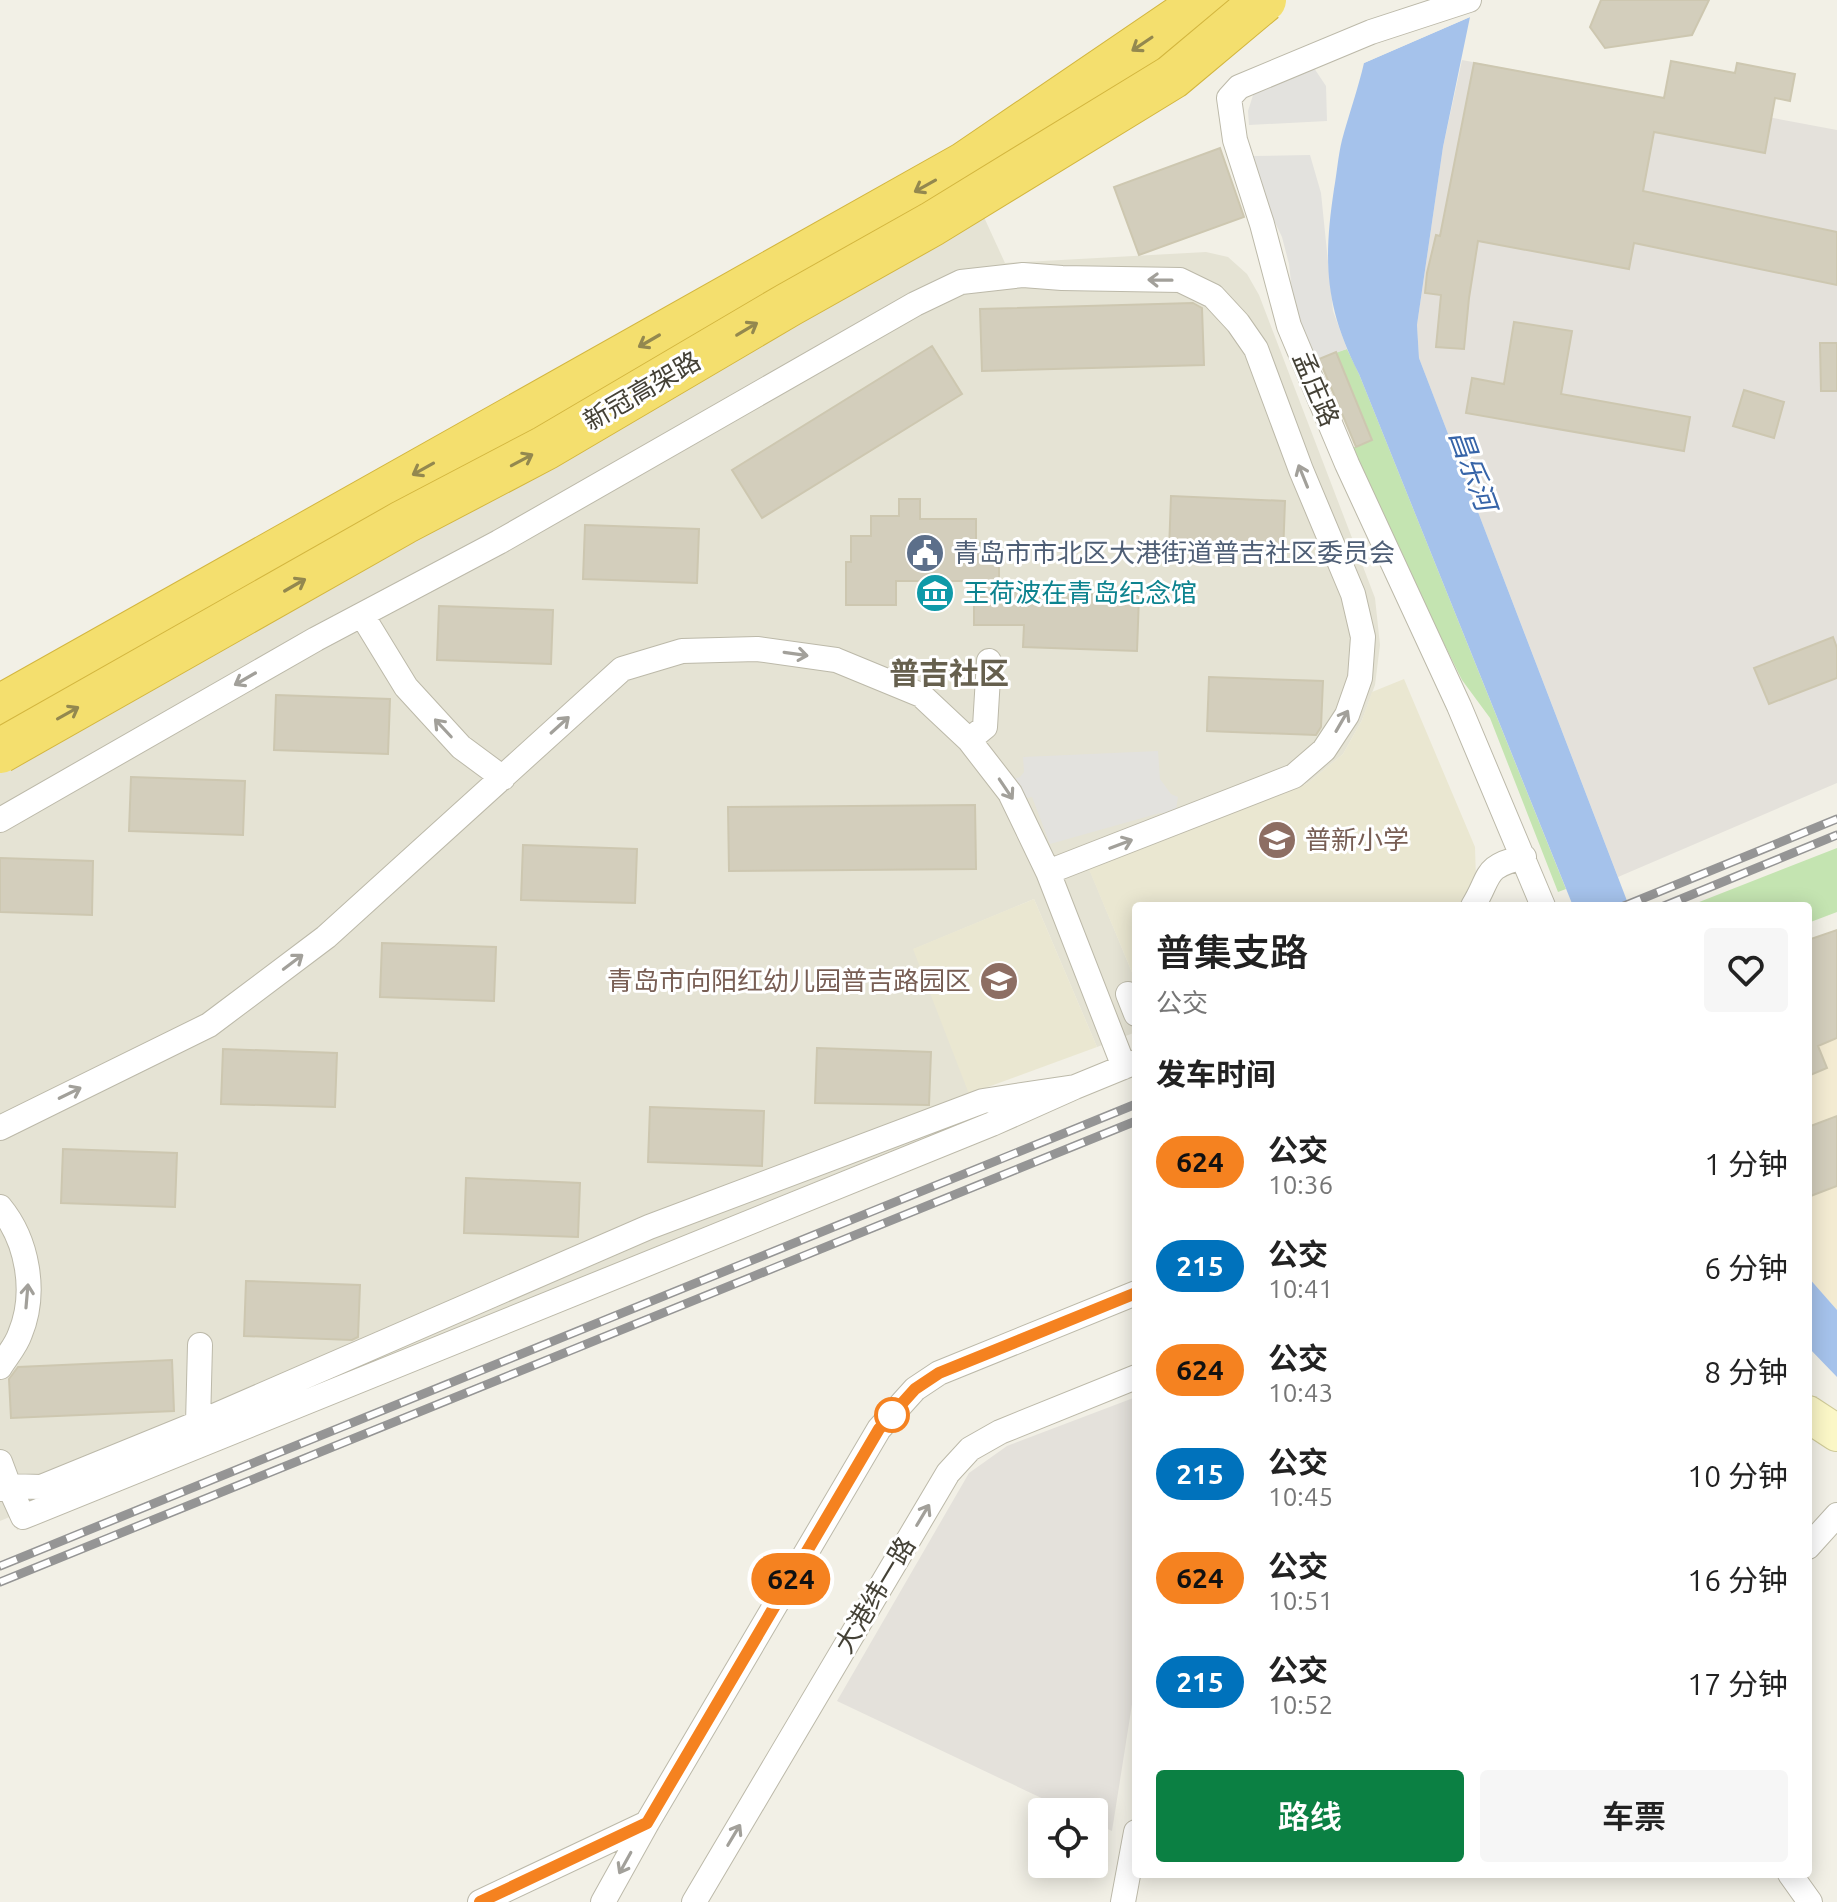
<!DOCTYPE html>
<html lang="zh">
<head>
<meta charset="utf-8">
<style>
	:root { --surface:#fff; --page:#f6f6f6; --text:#222; --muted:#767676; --accent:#0b8043 }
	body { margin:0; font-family:Ubuntu,"Noto Sans SC",sans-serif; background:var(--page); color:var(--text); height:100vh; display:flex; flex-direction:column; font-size:30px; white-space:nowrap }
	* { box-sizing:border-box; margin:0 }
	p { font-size:26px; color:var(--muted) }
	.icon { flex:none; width:44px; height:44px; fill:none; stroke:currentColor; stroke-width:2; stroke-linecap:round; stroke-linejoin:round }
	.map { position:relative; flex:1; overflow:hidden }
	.sheet { position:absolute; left:1132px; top:902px; width:680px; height:976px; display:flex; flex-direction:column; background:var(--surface); border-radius:8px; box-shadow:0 4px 20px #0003 }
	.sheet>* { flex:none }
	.badge { padding:0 16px; border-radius:26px; font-size:28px; line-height:52px }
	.controls { position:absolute; left:1028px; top:1798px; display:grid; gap:16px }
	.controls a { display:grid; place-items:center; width:80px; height:80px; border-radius:8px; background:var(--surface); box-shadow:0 4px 20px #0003; font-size:40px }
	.map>.badge { position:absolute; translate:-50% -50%; box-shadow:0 0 0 4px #fff }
	h2 { padding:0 24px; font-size:30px; line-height:72px }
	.round { display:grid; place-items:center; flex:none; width:84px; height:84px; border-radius:8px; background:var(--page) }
	.overview { display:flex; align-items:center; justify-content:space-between; height:136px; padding:0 24px }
	h1 { font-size:38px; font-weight:600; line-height:60px }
	.primary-button { display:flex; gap:16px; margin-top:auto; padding:16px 24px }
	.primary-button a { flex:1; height:92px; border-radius:8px; background:var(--accent); color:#fff; font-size:32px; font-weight:600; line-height:92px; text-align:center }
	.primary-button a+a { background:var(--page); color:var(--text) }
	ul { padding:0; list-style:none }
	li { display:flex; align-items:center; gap:24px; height:104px; padding:0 24px }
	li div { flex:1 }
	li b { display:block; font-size:30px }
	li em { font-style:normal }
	li .badge { min-width:88px; font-weight:700; text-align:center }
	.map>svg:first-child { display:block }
	.residential { fill:#e5e3d4 }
	.commercial { fill:#f3ebd2 }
	.industrial { fill:#e4e1db }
	.education { fill:#eae7d1 }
	.green { fill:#c4e4b1 }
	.parking { fill:#e3e2de }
	.water { fill:#a5c2eb }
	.pier { fill:#f2f0e6 }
	.building { fill:#d3cebc; stroke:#cdc7b0; stroke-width:2 }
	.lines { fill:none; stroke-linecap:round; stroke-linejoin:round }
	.street-casing { stroke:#bcb9a9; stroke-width:26 }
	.secondary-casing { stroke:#cfca98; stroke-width:38 }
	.highway-casing { stroke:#d3b63f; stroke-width:46 }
	.street { stroke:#fff; stroke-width:24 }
	.secondary { stroke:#fbf7c7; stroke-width:36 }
	.highway { stroke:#f4df6e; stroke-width:44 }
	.rail-casing { stroke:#959595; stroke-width:9 }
	.rail { stroke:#fff; stroke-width:6; stroke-dasharray:18; stroke-linecap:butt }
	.highway-bridge-casing { stroke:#d3b63f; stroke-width:46; stroke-linecap:butt }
	.highway-bridge { stroke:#f4df6e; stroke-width:44 }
	.oneway { stroke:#93884f }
	.oneway2 { stroke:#a2a09a }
	.line-casing { stroke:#fff; stroke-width:18 }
	.line { stroke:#f58220; stroke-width:12 }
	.stop-dot { fill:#fff; stroke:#f58220; stroke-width:4 }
	.labels { text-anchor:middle; stroke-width:6; stroke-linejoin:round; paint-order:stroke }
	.street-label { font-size:26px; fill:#444136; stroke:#fff }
	.service-label { font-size:26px; fill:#4e5e75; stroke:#fff; text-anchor:start }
	.culture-label { font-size:26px; fill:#0d838f; stroke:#fff; text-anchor:start }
	.education-label { font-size:26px; fill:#785e54; stroke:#fff; text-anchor:start }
	.water-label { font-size:28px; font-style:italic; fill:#3664a8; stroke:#fff }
	.quarter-label { font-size:30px; font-weight:bold; fill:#66604e; stroke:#fff }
</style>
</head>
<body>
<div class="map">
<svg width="1837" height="1902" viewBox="0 0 1837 1902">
	<rect width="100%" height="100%" fill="#f2f0e6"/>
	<path class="residential" d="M966 178 1005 263 1206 252 1228 257 1247 274 1259 295 1375 598 1380 645 1375 685 1362 720 1343 754 1308 783 1088 866 1136 982V1032L1097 1047 1034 899 914 949 970 1093 978 1090 987 1112 38 1499 46 1519 17 1530 12 1516 0 1521V729Z"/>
	<path class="commercial" d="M1837 930V1310L1808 1277V940Z"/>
	<path class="industrial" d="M1462 60 1837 130V783L1618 877 1419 358 1417 325 1443 147Z
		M1136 1397V1679L1112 1831 1094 1823V1812H1071L837 1701 969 1473 1007 1446Z"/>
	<path class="education" d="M1404 679 1475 847 1476 880 1467 906H1136V982L1088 867 1308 783 1343 754 1362 720 1372 692Z
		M1034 899 1097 1047 969 1094 913 949Z"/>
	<path class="green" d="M1347 349 1359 374 1566 889 1558 892 1490 718 1462 680 1400 555 1352 448 1372 439 1336 352Z
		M1837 848V912L1808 923V906H1689Z"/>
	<path class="parking" d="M1314 68 1326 86 1327 121 1249 125 1248 111 1254 92Z
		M1310 155 1321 193 1333 311 1347 349 1317 360 1294 308 1289 264 1282 237 1265 202 1253 156Z
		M1158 751 1160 779 1171 794 1178 797 1175 816 1160 813 1050 844 1032 797 1022 799 1013 779 1020 777 1024 772 1023 757Z"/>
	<path class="water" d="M1470 17 1443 147 1417 325 1419 358 1629 906H1573L1359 374C1325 307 1323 262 1334 189 1337 173 1338 156 1342 140 1349 114 1358 89 1364 63Z
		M1808 1277 1837 1310V1377L1808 1347Z"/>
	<path class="pier" d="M1471 13 1470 17 1364 63 1365 59Z"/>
	<path class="building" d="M1601 0H1709L1692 35 1605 48 1590 27Z
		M1671 61 1735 73 1737 63 1795 74 1790 101 1775 98 1765 153 1654 132 1643 191 1837 232V285L1634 243 1629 269 1478 241 1469 298 1464 349 1436 347 1441 295 1425 293 1427 273 1436 235 1440 236 1474 63 1664 98Z
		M1220 148 1244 217 1139 255 1114 187Z
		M1193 303 1202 308 1204 365 982 371 980 309Z
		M1514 322 1572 331 1561 394 1690 417 1684 451 1466 413 1472 378 1504 384Z
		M1820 343H1837V391H1821Z
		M932 346 962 394 762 518 732 470Z
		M1336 352 1372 440 1356 447 1319 359Z
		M1744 390 1784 402 1774 438 1733 426Z
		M1171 496 1285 501 1283 555 1169 551Z
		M899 499H920V519H976V543H999V591L1139 596 1137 651 1023 647 1024 625H974V581H896V605H846V562H851V536H871V516H899Z
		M585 525 699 529 697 583 583 579Z
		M439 606 553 610 551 664 437 660Z
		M1833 637 1837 648V678L1769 704 1754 668Z
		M1209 677 1323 681 1321 727 1316 735 1207 731Z
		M276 695 390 699 388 754 274 750Z
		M131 777 245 781 243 835 129 831Z
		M975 805 976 869 729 871 728 807Z
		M523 845 637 849 635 903 521 900Z
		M0 858 93 861 92 915 0 912Z
		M1837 930V1038L1818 1046 1827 1068 1808 1076V940Z
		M382 943 496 947 494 1001 380 997Z
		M817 1048 931 1052 929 1105 815 1103Z
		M223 1049 337 1053 335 1107 221 1104Z
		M650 1107 764 1111 762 1166 648 1162Z
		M1837 1116V1186L1808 1197V1127Z
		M63 1149 177 1153 175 1207 61 1203Z
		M466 1178 580 1183 578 1237 464 1233Z
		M246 1281 360 1285 358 1337 352 1340 244 1336Z
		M172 1360 174 1411 11 1418 9 1379 18 1367Z"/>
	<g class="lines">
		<g class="street-casing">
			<path id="street" d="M1469 0 1371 32 1239 87 1229 98 1235 140 1262 224 1289 326 1347 464 1459 706 1543 906
				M362 615 406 687 461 747 503 778
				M969 740 985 727 989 661
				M0 820 316 639 499 542 915 304 961 282 1023 275 1062 278 1180 280 1213 296 1238 323 1256 349 1301 470 1353 594 1363 637 1360 678 1347 715 1324 750 1294 776 1048 872
				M1473 906C1492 875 1482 867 1524 857
				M1128 994 1136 1014
				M0 1128 209 1025 326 937 622 669 682 651 757 649 836 660 921 695 969 740 1010 793 1048 872 1124 1067
				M0 1207C28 1241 37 1293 20 1334 16 1346 6 1357 0 1367
				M198 1423 649 1227 983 1101 1075 1087 1136 1062
				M0 1462 9 1486 41 1487 198 1423 200 1345
				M0 1489 9 1486 23 1517 992 1124 1075 1087
				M1808 1547 1837 1515
				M1790 1874 1810 1902
				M480 1902 647 1823
				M603 1902 647 1823 879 1429 915 1389 939 1373 1136 1293
				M694 1902 948 1473 970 1449 1000 1432 1136 1377
				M1123 1902 1136 1832"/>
		</g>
		<g class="secondary-casing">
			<path id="secondary" d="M1808 1414 1837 1433"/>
		</g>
		<g class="highway-casing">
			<path id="highway" d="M0 707 965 164 1206 0"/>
		</g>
		<use href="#street" class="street"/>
		<use href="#secondary" class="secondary"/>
		<use href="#highway" class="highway"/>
		<g class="rail-casing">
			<path id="rail" d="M1624 906 1837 819
				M1664 906 1837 835
				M0 1566 1136 1104
				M0 1582 1136 1121"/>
		</g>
		<use href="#rail" class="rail"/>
		<g class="highway-bridge-casing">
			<path id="highway-bridge" d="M0 751 404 522 545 448 788 305 932 224 1172 77 1264 0"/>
		</g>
		<use href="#highway-bridge" class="highway-bridge"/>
	</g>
	<defs><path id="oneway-shaft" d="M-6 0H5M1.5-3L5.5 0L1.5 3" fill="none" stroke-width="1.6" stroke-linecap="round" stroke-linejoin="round" transform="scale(2)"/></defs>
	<g class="oneway">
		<use href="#oneway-shaft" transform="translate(1142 44) rotate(146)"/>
		<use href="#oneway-shaft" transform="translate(925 186) rotate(151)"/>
		<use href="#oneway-shaft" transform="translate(747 329) rotate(-31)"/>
		<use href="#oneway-shaft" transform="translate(649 341) rotate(150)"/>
		<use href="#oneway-shaft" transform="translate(522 460) rotate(-28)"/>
		<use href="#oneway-shaft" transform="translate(423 469) rotate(151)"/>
		<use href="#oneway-shaft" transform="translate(295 585) rotate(-30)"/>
		<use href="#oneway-shaft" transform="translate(68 713) rotate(-29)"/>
	</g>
	<g class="oneway2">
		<use href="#oneway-shaft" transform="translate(1160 280) rotate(-179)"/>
		<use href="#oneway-shaft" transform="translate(1303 476) rotate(-112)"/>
		<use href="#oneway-shaft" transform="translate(796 654) rotate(8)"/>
		<use href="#oneway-shaft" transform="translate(245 679) rotate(150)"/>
		<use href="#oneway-shaft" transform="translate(1342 721) rotate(-60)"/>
		<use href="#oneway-shaft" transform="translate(560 725) rotate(-42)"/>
		<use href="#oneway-shaft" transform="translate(443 728) rotate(-133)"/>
		<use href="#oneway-shaft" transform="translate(1006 789) rotate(56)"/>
		<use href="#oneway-shaft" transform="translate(1121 844) rotate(-21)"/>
		<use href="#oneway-shaft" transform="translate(293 962) rotate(-37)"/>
		<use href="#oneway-shaft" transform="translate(70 1093) rotate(-26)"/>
		<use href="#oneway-shaft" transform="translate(27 1296) rotate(-85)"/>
		<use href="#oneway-shaft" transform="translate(923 1515) rotate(-59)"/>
		<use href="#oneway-shaft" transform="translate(734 1835) rotate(-59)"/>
		<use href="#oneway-shaft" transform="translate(625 1863) rotate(119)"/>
	</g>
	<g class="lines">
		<g class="line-casing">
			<path id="line" d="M480 1902 647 1823 879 1429 915 1389 939 1373 1136 1293"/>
		</g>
		<use href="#line" class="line"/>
	</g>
	<defs>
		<g id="civic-disc" transform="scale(2)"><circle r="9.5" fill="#5c6f8a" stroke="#fff"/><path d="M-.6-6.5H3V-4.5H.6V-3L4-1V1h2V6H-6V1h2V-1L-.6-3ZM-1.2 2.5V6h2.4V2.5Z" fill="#fff"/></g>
		<g id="museum-disc" transform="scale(2)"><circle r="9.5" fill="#0f9aa8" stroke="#fff"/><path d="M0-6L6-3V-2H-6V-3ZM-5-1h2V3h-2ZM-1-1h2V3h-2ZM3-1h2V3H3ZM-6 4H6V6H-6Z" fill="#fff"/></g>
		<g id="school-disc" transform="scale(2)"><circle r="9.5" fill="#8d6e63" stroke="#fff"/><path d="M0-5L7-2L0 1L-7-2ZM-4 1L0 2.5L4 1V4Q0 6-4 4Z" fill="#fff"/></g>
	</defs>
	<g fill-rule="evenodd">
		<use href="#civic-disc" x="925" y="553"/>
		<use href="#museum-disc" x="935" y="593"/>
		<use href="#school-disc" x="1277" y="840"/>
		<use href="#school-disc" x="999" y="981"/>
	</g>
	<circle class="stop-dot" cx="892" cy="1415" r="16"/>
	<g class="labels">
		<g class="street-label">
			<text transform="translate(1316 389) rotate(67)" y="9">孟庄路</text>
			<text transform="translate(642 391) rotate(-30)" y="9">新冠高架路</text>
			<text transform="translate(875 1595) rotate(-59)" y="9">大港纬一路</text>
		</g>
		<g class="service-label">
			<text x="953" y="562">青岛市市北区大港街道普吉社区委员会</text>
		</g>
		<g class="culture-label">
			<text x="963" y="602">王荷波在青岛纪念馆</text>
		</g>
		<g class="education-label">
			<text x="1305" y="849">普新小学</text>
			<text x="971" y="990" text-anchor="end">青岛市向阳红幼儿园普吉路园区</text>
		</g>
		<g class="water-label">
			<text transform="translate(1473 470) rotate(70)" y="10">昌乐河</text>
		</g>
		<g class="quarter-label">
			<text x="949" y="684">普吉社区</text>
		</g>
	</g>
</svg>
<div class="controls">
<a><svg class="icon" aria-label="locate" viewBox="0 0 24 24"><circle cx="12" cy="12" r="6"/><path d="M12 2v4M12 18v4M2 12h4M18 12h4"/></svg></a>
</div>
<b class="badge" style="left:791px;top:1579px;background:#f58220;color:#111">624</b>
<section class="sheet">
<div class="overview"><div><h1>普集支路</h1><p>公交</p></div><a class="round"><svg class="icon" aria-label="heart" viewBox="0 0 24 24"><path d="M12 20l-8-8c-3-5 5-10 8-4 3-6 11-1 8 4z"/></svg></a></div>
<h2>发车时间</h2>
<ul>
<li><span class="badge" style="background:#f58220;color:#111">624</span><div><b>公交</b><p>10:36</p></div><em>1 分钟</em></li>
<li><span class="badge" style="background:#0072bc;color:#fff">215</span><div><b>公交</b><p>10:41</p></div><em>6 分钟</em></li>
<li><span class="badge" style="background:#f58220;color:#111">624</span><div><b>公交</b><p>10:43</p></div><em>8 分钟</em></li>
<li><span class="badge" style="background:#0072bc;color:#fff">215</span><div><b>公交</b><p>10:45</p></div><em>10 分钟</em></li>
<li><span class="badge" style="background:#f58220;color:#111">624</span><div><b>公交</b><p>10:51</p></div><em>16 分钟</em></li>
<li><span class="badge" style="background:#0072bc;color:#fff">215</span><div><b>公交</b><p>10:52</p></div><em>17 分钟</em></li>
</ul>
<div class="primary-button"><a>路线</a><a>车票</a></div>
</section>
</div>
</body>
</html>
